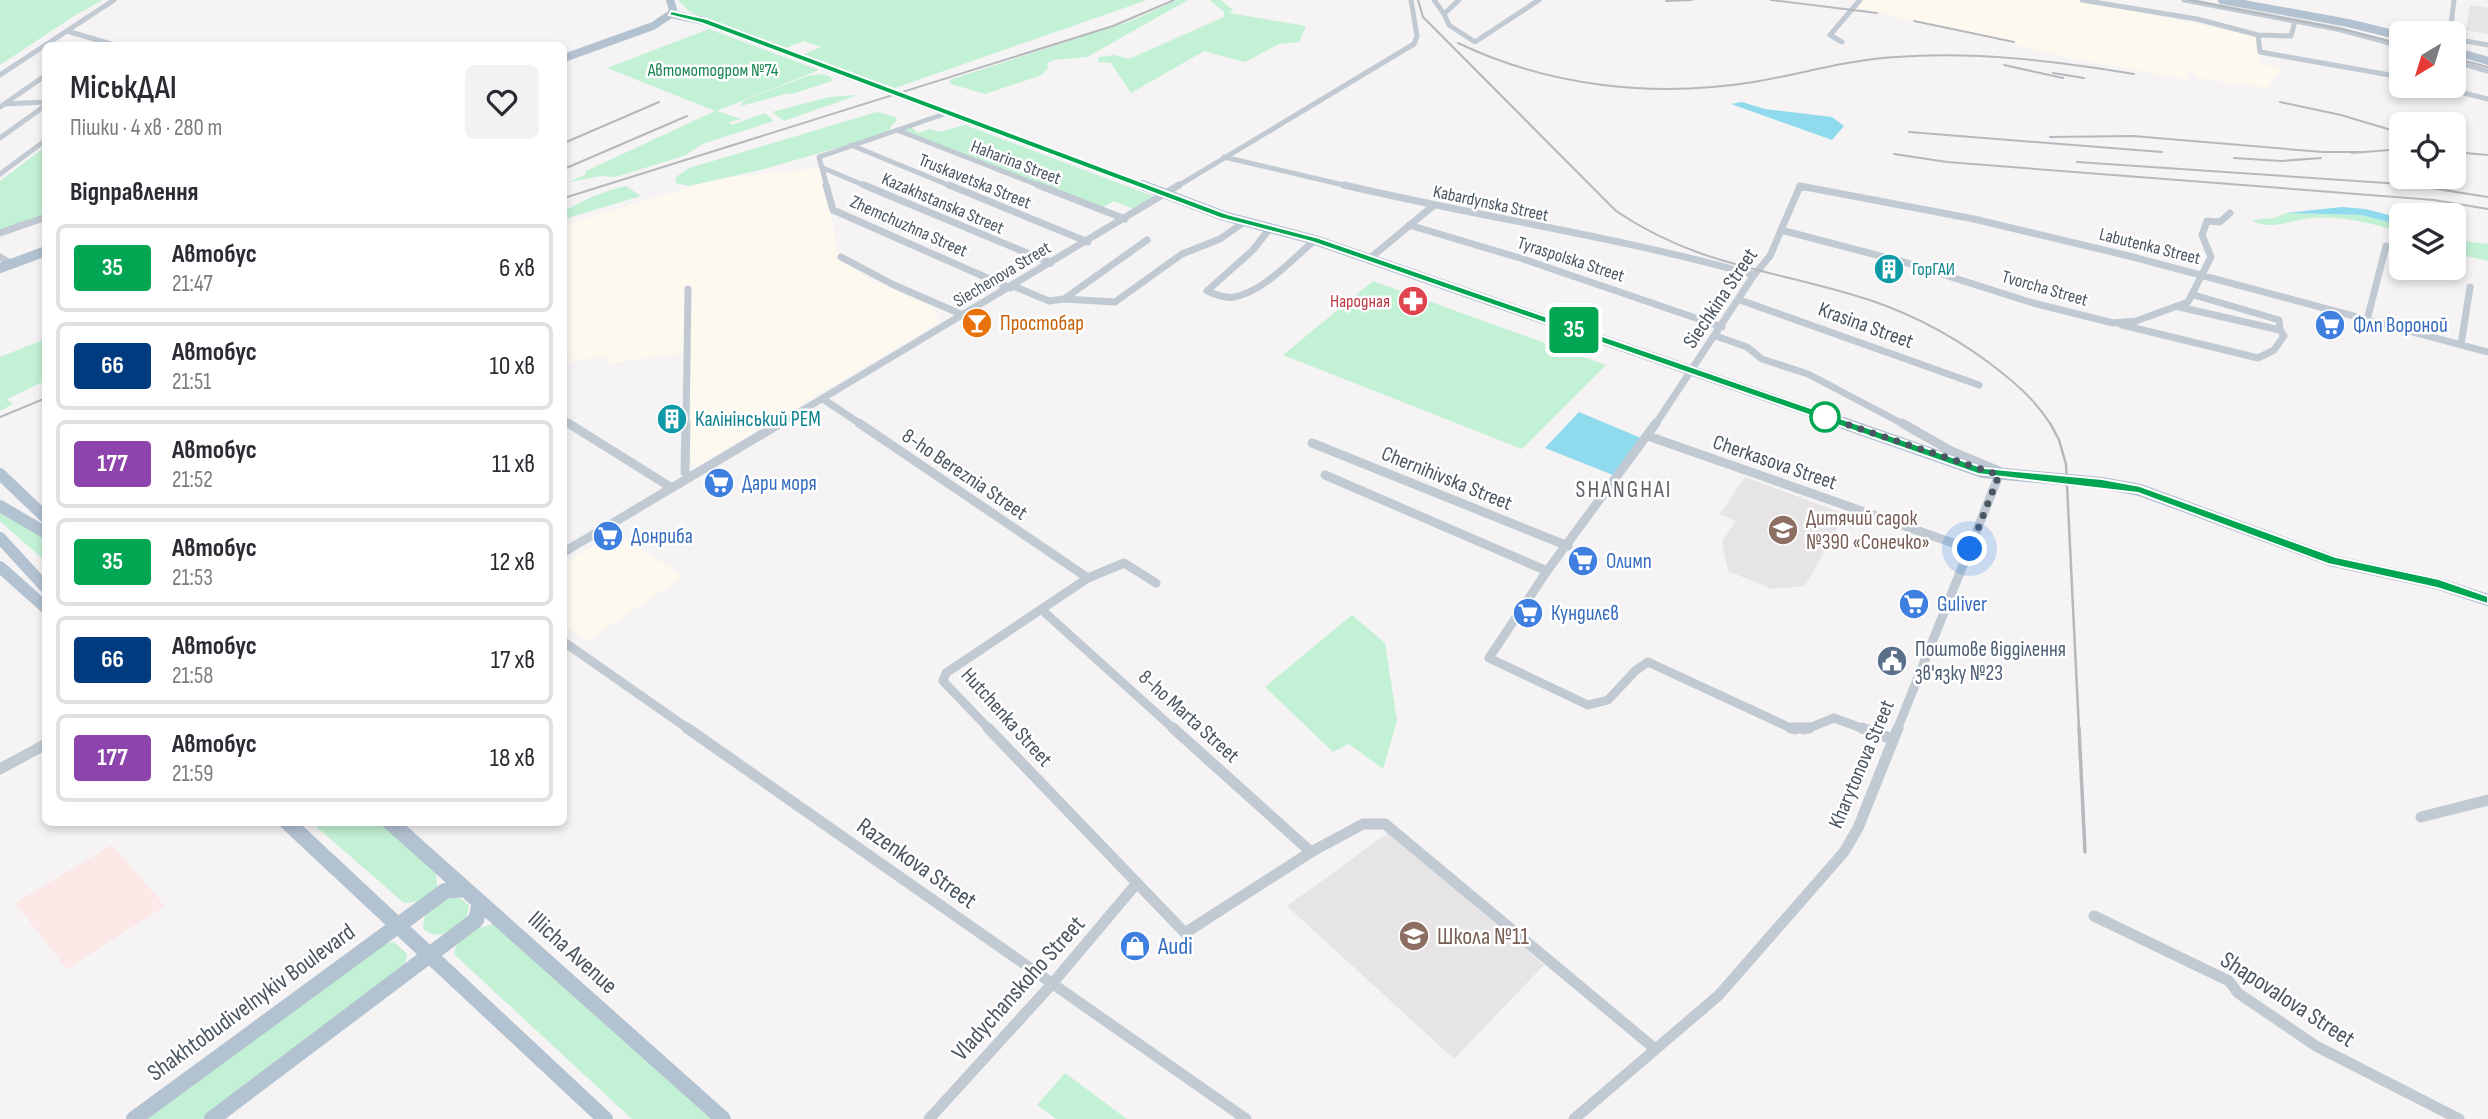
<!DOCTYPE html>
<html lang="uk">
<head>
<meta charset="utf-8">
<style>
	:root { --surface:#fff; --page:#f2f2f3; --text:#2b2b33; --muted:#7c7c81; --line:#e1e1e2 }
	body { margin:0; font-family:"Sofia Sans Condensed",sans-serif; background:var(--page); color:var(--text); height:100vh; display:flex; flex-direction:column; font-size:26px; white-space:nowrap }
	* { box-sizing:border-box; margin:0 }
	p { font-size:23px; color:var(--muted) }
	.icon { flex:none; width:38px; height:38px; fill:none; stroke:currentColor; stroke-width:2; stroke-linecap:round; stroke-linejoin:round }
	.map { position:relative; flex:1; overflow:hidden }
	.details { position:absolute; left:42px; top:42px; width:525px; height:784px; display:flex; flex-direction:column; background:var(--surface); border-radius:10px; box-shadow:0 4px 10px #0003 }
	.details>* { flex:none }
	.badge { padding:0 14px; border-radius:5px; font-size:24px; line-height:46px }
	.needle { width:46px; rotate:218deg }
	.controls { position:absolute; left:2389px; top:21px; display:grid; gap:14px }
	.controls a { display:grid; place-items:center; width:77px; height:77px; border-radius:10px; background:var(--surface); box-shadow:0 4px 10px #0003; font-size:35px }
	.you { position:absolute; width:35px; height:35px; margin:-18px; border:5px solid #fff; border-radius:50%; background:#1a73e8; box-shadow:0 0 0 10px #1a73e833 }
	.map>.badge { position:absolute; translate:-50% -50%; box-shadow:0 0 0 4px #fff }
	h2 { padding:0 28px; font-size:26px; line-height:63px }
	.round { display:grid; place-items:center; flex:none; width:74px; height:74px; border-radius:10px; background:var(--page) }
	.headline { display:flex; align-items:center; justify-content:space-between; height:119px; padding:0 28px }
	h1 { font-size:33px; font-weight:600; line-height:52px }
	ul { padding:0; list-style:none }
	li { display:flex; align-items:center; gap:21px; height:88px; margin:0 14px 10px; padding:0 14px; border:4px solid var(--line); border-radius:10px }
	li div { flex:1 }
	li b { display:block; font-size:26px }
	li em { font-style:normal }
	li .badge { min-width:77px; font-weight:700; text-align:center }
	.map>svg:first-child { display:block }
	.commercial { fill:#fdf9ef }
	.education { fill:#e6e4e5 }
	.medical { fill:#fce8e6 }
	.green { fill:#c3f1d5 }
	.water { fill:#90daee }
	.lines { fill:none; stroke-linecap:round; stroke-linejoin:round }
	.minor-far3 { stroke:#c1cad2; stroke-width:5 }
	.minor-far2 { stroke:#c1cad2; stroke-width:7 }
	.minor-far1 { stroke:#c1cad2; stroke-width:9 }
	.minor { stroke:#c1cad2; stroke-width:11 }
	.major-far3 { stroke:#b3c2d1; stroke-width:8 }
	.major-far2 { stroke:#b3c2d1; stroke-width:10 }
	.major-far1 { stroke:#b3c2d1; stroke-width:12 }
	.major { stroke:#b3c2d1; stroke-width:16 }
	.tram { stroke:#b5b8bd; stroke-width:2 }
	.rail-far2 { stroke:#b5b8bd; stroke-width:2 }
	.rail-far1 { stroke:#b5b8bd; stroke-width:2.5 }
	.rail { stroke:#b5b8bd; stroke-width:3.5 }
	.line { fill:#00a651; stroke:#fff; stroke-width:2 }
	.walk { stroke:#4a5661; stroke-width:7; stroke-dasharray:0 12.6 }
	.stop-dot { fill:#fff; stroke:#00a651; stroke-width:3.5 }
	.labels { text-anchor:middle; stroke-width:5; stroke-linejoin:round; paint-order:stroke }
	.far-park-label { font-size:18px; fill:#17864f; stroke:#fff }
	.far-street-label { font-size:18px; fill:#4a5661; stroke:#fff }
	.far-culture-label { font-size:18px; fill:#0d838f; stroke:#fff; text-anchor:start }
	.far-health-label { font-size:18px; fill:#be3a42; stroke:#fff; text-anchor:end }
	.street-label { font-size:21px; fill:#4a5661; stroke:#fff }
	.food-label { font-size:21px; fill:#c56008; stroke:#fff; text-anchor:start }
	.shop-label { font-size:21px; fill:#366cbe; stroke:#fff; text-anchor:start }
	.culture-label { font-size:21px; fill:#0d838f; stroke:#fff; text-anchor:start }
	.education-label { font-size:21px; fill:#785e54; stroke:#fff; text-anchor:start }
	.service-label { font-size:21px; fill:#4e5e75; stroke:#fff; text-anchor:start }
	.neighbourhood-label { font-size:23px; letter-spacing:2px; fill:#5f6368; stroke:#fff }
	.near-street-label { font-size:24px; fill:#4a5661; stroke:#fff }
	.near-education-label { font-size:24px; fill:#785e54; stroke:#fff; text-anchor:start }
	.near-shop-label { font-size:24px; fill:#366cbe; stroke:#fff; text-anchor:start }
</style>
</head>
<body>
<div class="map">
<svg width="2488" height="1119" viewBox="0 0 2488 1119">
	<rect width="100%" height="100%" fill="#f5f3f3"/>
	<path class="commercial" d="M1862 0H2077L2259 36 2262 51 2258 63 2283 68 2267 88 2199 78 2194 72 2184 71 2190 80 2070 58 1855 7Z
		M821 168 840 262 850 266 876 284H880L933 307 940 322 697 466 689 461 691 352 606 364 607 356 568 362 569 354 564 355V225L720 178Z
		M614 533 684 576 586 641 564 625V563Z"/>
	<path class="education" d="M2470 5 2488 8V34L2466 30Z
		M1745 477 1845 514 1805 586 1772 589 1728 571 1722 542 1736 521 1720 514Z
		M1388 833 1544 965 1454 1059 1287 906Z"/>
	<path class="medical" d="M112 845 165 906 67 969 15 903Z"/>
	<path class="green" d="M0 0H103L74 16 0 65Z
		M678 0H1147L892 89 802 55 821 47 804 41 786 48 690 12Z
		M1177 0H1188L1087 57 1054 60 1047 63 1048 68 1042 75 985 94 951 84 949 80 1131 21Z
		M1210 0H1221L1233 10 1229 13 1306 26 1299 42 1279 44 1245 62 1204 51 1131 93 1111 63 1097 62 1099 57 1114 55 1129 59 1224 17V12Z
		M709 29 819 70 717 111 741 119 729 122 732 125 765 113 774 121 702 144 686 155 616 177 602 176 568 182 585 175 586 171 715 111 607 68Z
		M823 74 831 77 832 81 792 94H785L741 106 743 101 807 76Z
		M858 95 784 121 772 112 829 97Z
		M877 112 896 117 897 120 891 126 889 133 764 169 689 186 676 183V177L689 168Z
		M965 125 1158 198 1136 210 1114 201 1102 208 903 130 911 127 918 133 930 129 939 132Z
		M45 147V214L0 230V181Z
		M626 186 641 196 564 219V211C584 200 603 191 626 186Z
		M2286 213 2361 215 2401 225V233C2375 223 2333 214 2305 219 2289 221 2266 231 2252 220L2275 218Z
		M2454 240 2488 244V261L2454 253Z
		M1373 281 1606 365 1522 449 1283 355Z
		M45 339V381L7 399 13 404 0 411V357Z
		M0 513 45 537V561L0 521Z
		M1352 615 1385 643 1397 721 1383 769 1349 744 1333 752 1265 687Z
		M312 823H380L436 872 437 887 421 901 404 903Z
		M460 898 469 905 467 917C454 928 441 942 424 930 419 910 443 897 460 898Z
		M493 924 711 1119H632L454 954 456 945 476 929Z
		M394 942 407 954 405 965 398 973 204 1119H141L384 944Z
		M1065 1073 1127 1119H1056L1037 1105Z"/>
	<path class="water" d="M1742 102 1765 109 1832 117 1844 126 1832 140 1731 104Z
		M2342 207 2365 209 2401 218V225L2361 215 2286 213Z
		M1579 412 1641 438 1613 475 1545 448Z"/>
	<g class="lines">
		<path class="minor-far3" d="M1434 0 1444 14
			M1459 0 1444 14 1449 25 1475 42 1539 0
			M2082 0 2197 19 2258 35 2291 36 2295 21
			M2184 0 2337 29 2401 46
			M67 31 118 46
			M2450 33 2454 0
			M2258 35 2260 52 2401 77
			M2460 40 2488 45
			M1842 42 1830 35 1860 0
			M2454 61 2487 71
			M0 75 114 0
			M2436 86 2488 99
			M5 104 46 102
			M0 107 46 75
			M897 130 1043 187
			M0 138 46 105
			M851 145 953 187
			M1224 157 1352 187
			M823 168 868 187
			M0 174 46 140
			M827 187 819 157 950 112
			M1176 187 1414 44 1417 36 1411 0
			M1800 187H1805"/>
		<path class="minor-far2" d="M826 185 833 210 1010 288
			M864 185 1051 263
			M949 185 1088 242
			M1038 185 1125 219
			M1344 185C1480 217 1620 237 1754 275
			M1409 225 1520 258 1722 327
			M1271 227 1253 250 1207 291C1215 294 1225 299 1234 297 1265 291 1292 259 1315 240
			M1781 230 1907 263 2033 303 2113 323 2136 321 2188 302 2211 257 2202 235 2207 221 2220 222 2230 213
			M0 233 46 217
			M0 257 11 264
			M841 257 894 285 963 315
			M1369 259 1433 206
			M1013 286 1049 301 1064 299 1115 302 1182 254 1220 239 1244 222
			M2194 295 2279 320 2280 330
			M1064 299 1147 240
			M1740 300 1979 385
			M2367 320 2386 246
			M2122 325 2258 358 2274 350 2284 336 2280 330 2179 307
			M1716 336 1747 347 1762 359 1808 374 1905 425
			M2461 345 2470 287
			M823 399 862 425
			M564 421 571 425
			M686 425 688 289
			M778 425 1179 185
			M1655 425 1754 275 1770 256 1800 186 1974 219 2133 257 2488 352"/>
		<path class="minor-far1" d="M568 423 672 488
			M686 423 685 472 689 478
			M859 423 1088 578
			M1656 423 1547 571 1489 658 1588 705 1608 700 1635 671 1648 662 1795 730
			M1648 436 1970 549
			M1312 443 1568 546
			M1325 475 1547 571
			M564 552 781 423
			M1042 610 1175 730
			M564 642 690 730
			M990 730 943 681 946 673 1088 578 1124 563 1156 583
			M1804 730 1834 718 1867 730
			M1897 730 1999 475V471L1951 451 1902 423"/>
		<path class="minor" d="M687 728 1246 1119
			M988 728 1185 933 1311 852 1363 824H1385L1654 1048
			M1173 728 1311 852
			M1791 728H1809
			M1862 728 1892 739
			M0 769 46 744
			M2421 817 2488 800
			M2094 916 2229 981 2238 993 2316 1046 2459 1119
			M929 1119 1052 984 1137 883
			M1574 1119 1719 995 1844 852 1858 828 1898 728"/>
		<path class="major-far3" d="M670 0 673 9 671 14
			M2222 0 2348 23 2401 36
			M671 14 704 21 1146 187
			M2454 51 2488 61
			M564 58 653 26 671 14"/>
		<path class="major-far2" d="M1142 185 1224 216 1315 240 1848 425
			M0 268 46 251"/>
		<path class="major-far1" d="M1843 423 1983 472 2102 483 2140 490 2333 561 2439 584 2488 600
			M0 474 46 518
			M0 506 46 533
			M0 538 46 588
			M0 567 46 608"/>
		<path class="major" d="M287 822 605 1119
			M390 822 723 1119
			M134 1119 445 891 465 889
			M212 1119 476 920 480 902"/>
		<path class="tram" d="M2189 0 2342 29 2401 44
			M2454 58 2488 67"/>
		<path class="rail-far2" d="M1418 0 1423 17 1616 211C1695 264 1762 268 1850 294 1900 308 1946 331 1988 362 2012 380 2035 399 2051 425
			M1771 0 1877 13
			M1666 1 1692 0
			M1914 21 2014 42
			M1458 43C1550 87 1654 98 1754 82 1801 74 1847 60 1896 57 1976 51 2055 61 2134 74
			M2004 65 2063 78
			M2053 73 2084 78
			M2280 102 2341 115 2401 133
			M1909 132 2162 152
			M2050 137 2133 136 2323 152H2360
			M564 143 659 102
			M2454 152 2488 155
			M2352 153 2401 149
			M1894 154 1947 162 2434 200 2488 209
			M2234 158 2281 161 2321 158
			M2077 162 2401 184 2451 191
			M564 169 687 116
			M2443 190 2488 197
			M564 198 1113 26 1174 0
			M0 417 46 398"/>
		<path class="rail-far1" d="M2050 423 2059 440 2066 464 2079 730"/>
		<path class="rail" d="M2079 728 2085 852"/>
	</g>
	<path class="line" d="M671 11 707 19 1227 214 1319 238 1984 468 2102 479 2140 486 2336 557 2439 579 2488 596V604L2437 588 2328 564 2138 493 1978 474 1312 242 1220 218 701 23 669 15Z"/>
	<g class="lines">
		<path class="walk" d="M1825 417 1999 475 1970 549"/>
	</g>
	<defs>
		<g id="building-disc" transform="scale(1.575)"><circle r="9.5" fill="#0f9aa8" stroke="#fff"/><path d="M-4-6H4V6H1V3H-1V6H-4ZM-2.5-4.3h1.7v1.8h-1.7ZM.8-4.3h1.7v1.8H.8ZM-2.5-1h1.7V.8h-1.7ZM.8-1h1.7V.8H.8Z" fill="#fff"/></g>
		<g id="pharmacy-disc" transform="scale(1.575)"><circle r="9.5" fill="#e0444e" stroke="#fff"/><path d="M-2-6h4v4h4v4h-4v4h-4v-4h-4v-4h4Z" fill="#fff"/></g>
		<g id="bar-disc" transform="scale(1.575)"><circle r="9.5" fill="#e8710a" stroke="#fff"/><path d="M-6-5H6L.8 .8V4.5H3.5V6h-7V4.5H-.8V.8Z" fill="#fff"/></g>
		<g id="supermarket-disc" transform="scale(1.575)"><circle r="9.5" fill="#3f7fe0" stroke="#fff"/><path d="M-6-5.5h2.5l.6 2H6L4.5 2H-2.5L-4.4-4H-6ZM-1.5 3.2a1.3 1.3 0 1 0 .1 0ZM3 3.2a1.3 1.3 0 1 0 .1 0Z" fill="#fff"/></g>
		<g id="school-disc" transform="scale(1.575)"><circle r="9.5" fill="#8d6e63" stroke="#fff"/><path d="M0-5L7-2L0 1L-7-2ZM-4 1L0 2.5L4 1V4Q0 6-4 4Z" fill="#fff"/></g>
		<g id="civic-disc" transform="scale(1.575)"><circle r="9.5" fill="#5c6f8a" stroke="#fff"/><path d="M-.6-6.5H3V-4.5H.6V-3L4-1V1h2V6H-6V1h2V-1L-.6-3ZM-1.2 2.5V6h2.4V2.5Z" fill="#fff"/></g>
		<g id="shop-disc" transform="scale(1.575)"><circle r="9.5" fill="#3f7fe0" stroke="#fff"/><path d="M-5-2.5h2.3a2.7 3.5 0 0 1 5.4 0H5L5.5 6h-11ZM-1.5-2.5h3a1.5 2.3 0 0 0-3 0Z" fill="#fff"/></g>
	</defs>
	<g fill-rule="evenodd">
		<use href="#building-disc" x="1889" y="269"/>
		<use href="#pharmacy-disc" x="1413" y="301"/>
		<use href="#bar-disc" x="977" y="323"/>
		<use href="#supermarket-disc" x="2330" y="325"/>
		<use href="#building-disc" x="672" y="419"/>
		<use href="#supermarket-disc" x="719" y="483"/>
		<use href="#school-disc" x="1783" y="530"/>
		<use href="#supermarket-disc" x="608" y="536"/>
		<use href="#supermarket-disc" x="1583" y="561"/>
		<use href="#supermarket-disc" x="1914" y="604"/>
		<use href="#supermarket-disc" x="1528" y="613"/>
		<use href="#civic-disc" x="1892" y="661"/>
		<use href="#school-disc" x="1414" y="936"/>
		<use href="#shop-disc" x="1135" y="946"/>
	</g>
	<circle class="stop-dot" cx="1825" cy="417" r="14"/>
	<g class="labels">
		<g class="far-park-label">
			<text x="713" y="76">Автомотодром №74</text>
		</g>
		<g class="far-street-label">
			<text transform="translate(1016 162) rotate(21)" y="6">Haharina Street</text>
			<text transform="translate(975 181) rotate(22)" y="6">Truskavetska Street</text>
			<text transform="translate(943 203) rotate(23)" y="6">Kazakhstanska Street</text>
			<text transform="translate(1491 203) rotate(12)" y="6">Kabardynska Street</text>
			<text transform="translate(909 226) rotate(24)" y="6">Zhemchuzhna Street</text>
			<text transform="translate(2150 246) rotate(14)" y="6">Labutenka Street</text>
			<text transform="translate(1571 259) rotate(18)" y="6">Tyraspolska Street</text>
			<text transform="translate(1002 274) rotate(-31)" y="6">Siechenova Street</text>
			<text transform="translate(2045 288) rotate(16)" y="6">Tvorcha Street</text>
		</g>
		<g class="far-culture-label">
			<text x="1912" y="275">ГорГАИ</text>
		</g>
		<g class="far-health-label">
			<text x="1390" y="307">Народная</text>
		</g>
		<g class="street-label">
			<text transform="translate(1720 298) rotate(-56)" y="7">Siechkina Street</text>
			<text transform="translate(1866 325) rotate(20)" y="7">Krasina Street</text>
			<text transform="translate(1775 462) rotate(19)" y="7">Cherkasova Street</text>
			<text transform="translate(965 474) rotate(34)" y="7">8-ho Bereznia Street</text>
			<text transform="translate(1447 478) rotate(22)" y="7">Chernihivska Street</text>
			<text transform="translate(1189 716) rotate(42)" y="7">8-ho Marta Street</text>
			<text transform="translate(1007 717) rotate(48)" y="7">Hutchenka Street</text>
			<text transform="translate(1861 764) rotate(-67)" y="7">Kharytonova Street</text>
		</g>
		<g class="food-label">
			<text x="1000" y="330">Простобар</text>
		</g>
		<g class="shop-label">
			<text x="2353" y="332">Флп Вороной</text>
			<text x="742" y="490">Дари моря</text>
			<text x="631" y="543">Донриба</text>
			<text x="1606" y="568">Олимп</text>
			<text x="1937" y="611">Guliver</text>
			<text x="1551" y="620">Кундилєв</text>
		</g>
		<g class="culture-label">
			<text x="695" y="426">Калінінський РЕМ</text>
		</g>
		<g class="education-label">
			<text x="1806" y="525">Дитячий садок<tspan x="1806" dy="24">№390 «Сонечко»</tspan></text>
		</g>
		<g class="service-label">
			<text x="1915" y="656">Поштове відділення<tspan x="1915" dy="24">зв'язку №23</tspan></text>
		</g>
		<g class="neighbourhood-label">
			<text x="1624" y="497">SHANGHAI</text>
		</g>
		<g class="near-street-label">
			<text transform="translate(917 863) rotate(35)" y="8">Razenkova Street</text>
			<text transform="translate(573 952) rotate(42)" y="8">Illicha Avenue</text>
			<text transform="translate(1018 988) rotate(-48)" y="8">Vladychanskoho Street</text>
			<text transform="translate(2288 999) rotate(33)" y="8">Shapovalova Street</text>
			<text transform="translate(251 1002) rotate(-36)" y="8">Shakhtobudivelnykiv Boulevard</text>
		</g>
		<g class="near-education-label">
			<text x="1437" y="944">Школа №11</text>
		</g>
		<g class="near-shop-label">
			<text x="1158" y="954">Audi</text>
		</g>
	</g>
</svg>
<div class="controls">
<a><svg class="needle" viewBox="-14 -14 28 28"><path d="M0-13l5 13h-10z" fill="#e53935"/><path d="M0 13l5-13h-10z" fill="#7c7c81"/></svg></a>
<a><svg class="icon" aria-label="locate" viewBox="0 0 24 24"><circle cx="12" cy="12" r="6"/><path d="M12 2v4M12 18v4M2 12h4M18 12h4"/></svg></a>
<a><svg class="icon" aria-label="layers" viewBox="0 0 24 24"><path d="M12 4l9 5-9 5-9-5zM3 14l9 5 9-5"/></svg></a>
</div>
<div class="you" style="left:1970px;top:549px"></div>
<b class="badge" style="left:1574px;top:330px;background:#00a651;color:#fff">35</b>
<section class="details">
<div class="headline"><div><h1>МіськДАІ</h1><p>Пішки · 4 хв · 280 m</p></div><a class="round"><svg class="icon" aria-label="heart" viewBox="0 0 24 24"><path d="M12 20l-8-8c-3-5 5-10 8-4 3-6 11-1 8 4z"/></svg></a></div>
<h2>Відправлення</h2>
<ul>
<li><span class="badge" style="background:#00a651;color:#fff">35</span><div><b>Автобус</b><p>21:47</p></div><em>6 хв</em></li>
<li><span class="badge" style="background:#003b80;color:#fff">66</span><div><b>Автобус</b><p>21:51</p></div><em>10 хв</em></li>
<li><span class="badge" style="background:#8e44ad;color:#fff">177</span><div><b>Автобус</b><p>21:52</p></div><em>11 хв</em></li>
<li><span class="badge" style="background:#00a651;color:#fff">35</span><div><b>Автобус</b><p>21:53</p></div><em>12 хв</em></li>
<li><span class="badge" style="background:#003b80;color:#fff">66</span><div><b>Автобус</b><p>21:58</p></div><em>17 хв</em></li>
<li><span class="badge" style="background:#8e44ad;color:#fff">177</span><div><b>Автобус</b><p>21:59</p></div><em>18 хв</em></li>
</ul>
</section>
</div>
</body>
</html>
